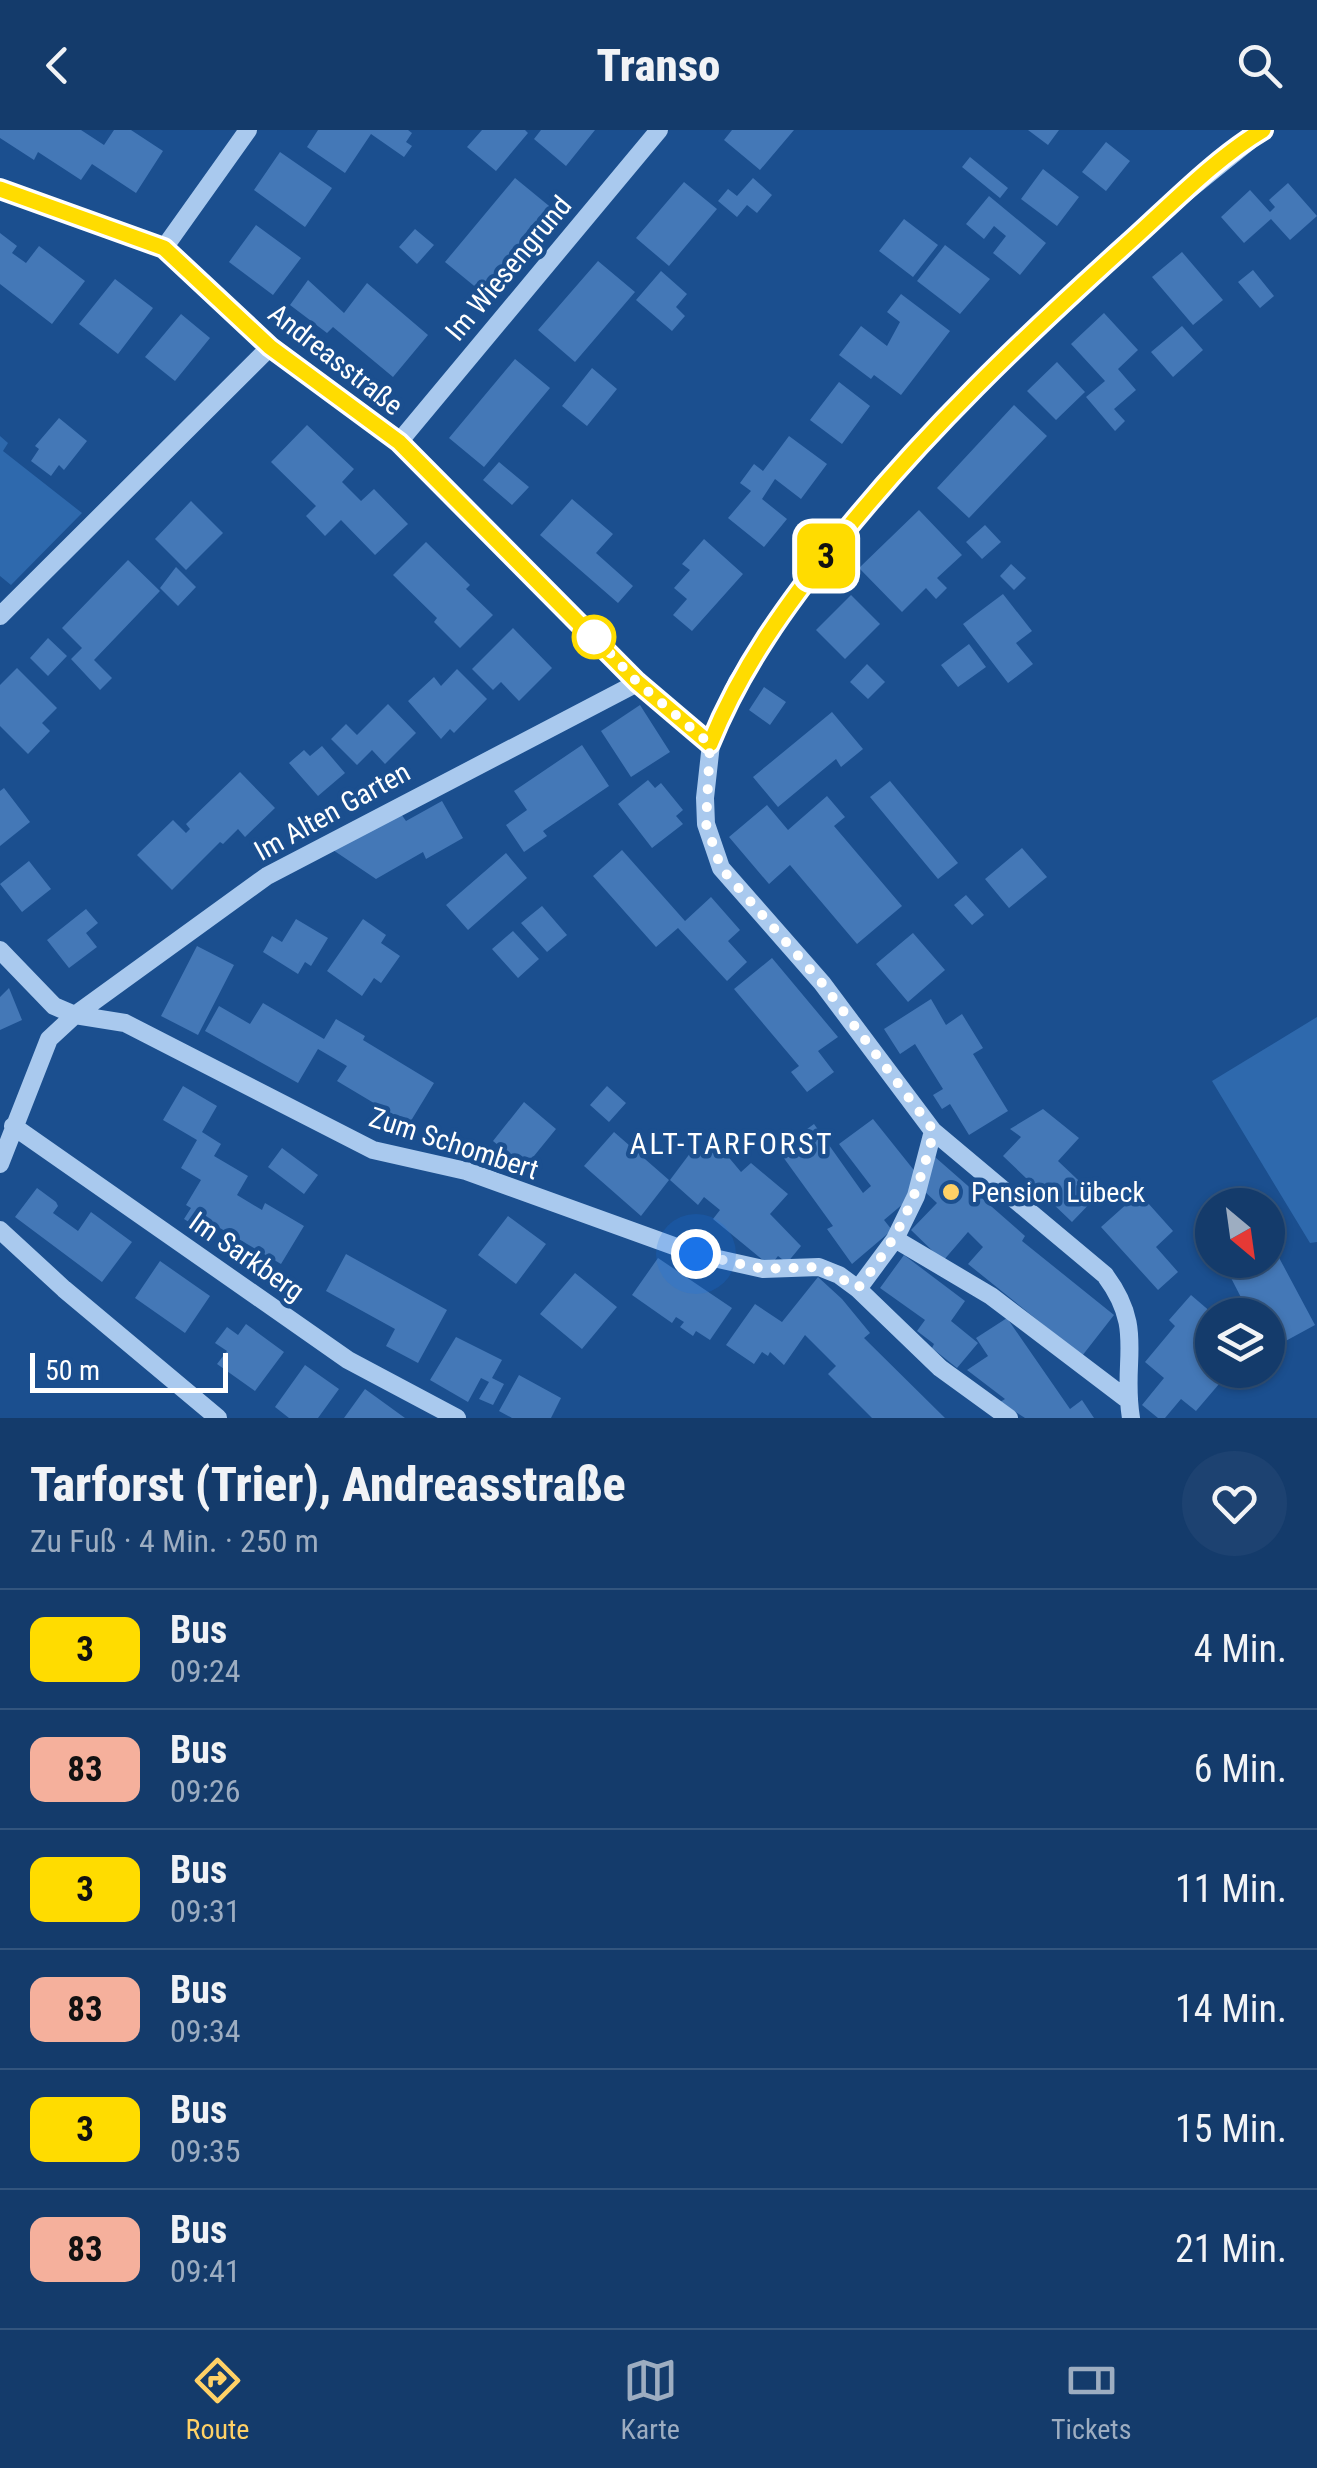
<!DOCTYPE html>
<html lang="de">
<head>
<meta charset="utf-8">
<style>
	:root { --surface:#143b6b; --page:#1d4271; --text:#f1f3f6; --muted:#9dadc1; --line:#33557e; --accent:#ffd166 }
	body { margin:0; font-family:"Roboto Condensed",sans-serif; background:var(--page); color:var(--text); height:100vh; display:flex; flex-direction:column; font-size:38px; white-space:nowrap }
	* { box-sizing:border-box; margin:0 }
	p { font-size:32px; color:var(--muted) }
	.icon { flex:none; width:55px; height:55px; fill:none; stroke:currentColor; stroke-width:2; stroke-linecap:round; stroke-linejoin:round }
	.map { position:relative; height:1288px; overflow:hidden }
	.drawer { display:flex; flex-direction:column; background:var(--surface); flex:1 }
	.drawer>* { flex:none }
	.badge { padding:0 20px; border-radius:15px; font-size:35px; line-height:65px }
	.needle { width:65px; rotate:151deg }
	.controls { position:absolute; left:1195px; top:1058px; display:grid; gap:20px }
	.controls a { display:grid; place-items:center; width:90px; height:90px; border-radius:50%; background:var(--surface); box-shadow:0 2px 8px #0004,0 0 0 2px var(--line); font-size:50px }
	.scale { position:absolute; left:30px; bottom:25px; width:198px; box-sizing:border-box; padding-left:10px; border:5px solid #fff; border-top:0; font-size:28px; line-height:35px; white-space:nowrap; color:#fff; -webkit-text-stroke:8px #1b4f8f; paint-order:stroke }
	.you { position:absolute; width:50px; height:50px; margin:-25px; border:8px solid #fff; border-radius:50%; background:#1a73e8; box-shadow:0 0 0 15px #1a73e833 }
	.map>.badge { position:absolute; translate:-50% -50%; box-shadow:0 0 0 5px #fff }
	.round { display:grid; place-items:center; flex:none; width:105px; height:105px; border-radius:52px; background:var(--page) }
	.summary { display:flex; align-items:center; justify-content:space-between; height:170px; padding:0 30px }
	h1 { font-size:48px; font-weight:800; line-height:75px }
	ul { padding:0; list-style:none }
	li { display:flex; align-items:center; gap:30px; height:120px; padding:0 30px; border-top:2px solid var(--line) }
	li div { flex:1 }
	li b { display:block; font-size:38px }
	li em { font-style:normal }
	li .badge { min-width:110px; font-weight:700; text-align:center }
	header { display:flex; justify-content:space-between; align-items:center; height:130px; padding:0 30px; background:var(--surface); font-size:45px; font-weight:800 }
	.tab-bar { display:flex; justify-content:space-around; align-items:center; height:140px; border-top:2px solid var(--line); background:var(--surface); font-size:28px; color:var(--muted) }
	.tab-bar a { display:grid; justify-items:center; gap:5px }
	.tab-bar .current { color:var(--accent) }
	.map>svg:first-child { display:block }
	.green { fill:#2e69ad }
	.building { fill:#4478b7 }
	.lines { fill:none; stroke-linecap:round; stroke-linejoin:round }
	.minor { stroke:#a9c9ee; stroke-width:18 }
	.line-casing { stroke:#fff; stroke-width:22 }
	.line { stroke:#ffdc00; stroke-width:15 }
	.walk { stroke:#fff; stroke-width:10; stroke-dasharray:0 18 }
	.stop-dot { fill:#fff; stroke:#ffdc00; stroke-width:5 }
	.poi-dot { fill:#ffd166; stroke:#1b4f8f; stroke-width:4 }
	.labels { text-anchor:middle; stroke-width:9; stroke-linejoin:round; paint-order:stroke }
	.street-label { font-size:28px; fill:#fff; stroke:#1b4f8f }
	.poi-label { font-size:28px; fill:#fff; stroke:#1b4f8f; text-anchor:start }
	.neighbourhood-label { font-size:30px; letter-spacing:2.5px; fill:#fff; stroke:#1b4f8f }
</style>
</head>
<body>
<header><svg class="icon" aria-label="back" viewBox="0 0 24 24"><path d="M15 5l-7 7 7 7"/></svg>Transo<svg class="icon" aria-label="search" viewBox="0 0 24 24"><circle cx="10" cy="10" r="6"/><path d="M15 15l6 6"/></svg></header>
<div class="map">
<svg width="1317" height="1288" viewBox="0 0 1317 1288">
	<rect width="100%" height="100%" fill="#1b4f8f"/>
	<path class="green" d="M0 306 8 313 3 321 82 383 11 455 0 446Z
		M1317 887V1112L1310 1113 1212 951Z"/>
	<path class="building" d="M0 0H81L104 15 114 0H131L163 21 136 63 92 34 81 50 38 22 34 30 0 8Z
		M318 0H408L412 3 406 12 412 16 404 27 371 4 345 43 307 17Z
		M482 0H525L528 3 496 41 467 17Z
		M541 0H595L566 36 534 9Z
		M732 0H794L760 40 724 10Z
		M1028 0H1059L1048 15Z
		M1106 12 1130 31 1106 61 1082 42Z
		M280 22 332 58 305 97 254 60Z
		M970 27 1008 58 1000 68 962 37Z
		M1043 39 1079 67 1057 96 1021 69Z
		M515 48 554 80 484 164 445 132Z
		M753 48 772 65 757 83 747 75 737 87 718 71 728 59 737 66Z
		M684 52 717 79 669 136 636 108Z
		M1288 53 1317 86 1290 110 1271 89 1244 113 1221 87 1250 60 1270 82 1275 77 1269 70Z
		M989 66 1046 113 1020 145 993 123 1006 106 994 96 984 109 966 94Z
		M904 89 938 115 913 147 879 121Z
		M256 95 301 128 273 165 229 132Z
		M415 99 434 115 417 134 399 117Z
		M0 103 17 116 12 123 26 133 39 116 85 151 52 194 0 154Z
		M945 115 990 149 960 184 917 151Z
		M1182 122 1223 170 1193 195 1152 147Z
		M598 131 635 162 575 232 538 200Z
		M1253 140 1274 166 1260 178 1238 152Z
		M661 141 687 164 676 177 685 186 672 201 636 170Z
		M115 149 153 178 118 224 79 194Z
		M308 150 344 183 367 153 428 205 393 247 333 197 327 203 290 175Z
		M901 164 950 201 901 265 874 245 871 249 839 225 861 196 887 216 900 192 887 182Z
		M1104 183 1138 220 1118 239 1136 260 1114 279 1125 291 1115 301 1086 267 1105 251 1071 214Z
		M181 184 210 208 175 251 145 227Z
		M1182 196 1203 220 1173 247 1151 222Z
		M515 229 550 258 484 337 449 308Z
		M1057 232 1085 262 1056 290 1027 261Z
		M592 238 617 259 587 296 562 276Z
		M839 252 870 276 842 314 810 290Z
		M1014 275 1047 306 969 388 937 358Z
		M59 288 87 311 64 340 59 335 51 346 31 331 39 319 35 316Z
		M307 295 354 339 342 352 361 371 374 359 408 394 375 425 341 390 325 406 306 386 316 376 271 332Z
		M789 306 827 334 801 369 775 349 762 369 787 389 764 417 728 388 751 361 740 353 754 334 763 341Z
		M499 332 529 357 512 375 483 350Z
		M572 369 613 404 596 423 633 456 618 473 540 405Z
		M191 371 223 403 186 440 155 409Z
		M919 380 962 425 937 448 947 458 936 469 926 458 902 482 859 438Z
		M985 395 1001 412 982 429 966 412Z
		M704 409 743 444 692 501 673 485 687 469 674 458 690 440 682 434Z
		M426 412 470 455 466 459 493 485 460 518 434 492 437 488 393 445Z
		M128 430 160 461 94 530 112 548 100 560 71 529 82 518 62 498Z
		M1011 434 1026 448 1014 460 1000 446Z
		M176 437 196 457 178 476 160 458Z
		M1003 464 1032 501 1016 513 1033 534 1008 553 963 494Z
		M851 465 880 494 845 529 816 500Z
		M513 498 552 538 519 571 501 552 493 560 472 539Z
		M48 508 67 526 48 546 30 528Z
		M969 514 986 537 958 557 941 535Z
		M867 534 885 552 868 569 850 552Z
		M17 538 57 578 42 593 50 601 28 624 0 596V555Z
		M457 539 487 569 454 603 450 599 441 609 408 571 434 547 441 556Z
		M764 557 786 572 770 595 749 580Z
		M388 574 416 603 385 634 372 620 357 635 331 609 346 594 357 605Z
		M640 575 670 622 631 647 601 601Z
		M832 582 863 619 841 637 836 629 778 677 753 647Z
		M582 615 609 656 543 701 547 706 524 722 506 695 527 680 514 661Z
		M322 616 345 643 318 666 289 633 304 620 310 626Z
		M240 642 275 678 245 707 238 699 223 714 220 712 172 760 137 725 173 690 186 703 190 699 186 694Z
		M648 650 655 658 661 653 683 680 676 686 683 694 652 718 618 674Z
		M890 651 958 733 938 749 870 667Z
		M4 658 30 692 0 716V661Z
		M827 666 845 687 834 696 902 776 857 814 790 735 769 754 729 707 767 675 788 700Z
		M442 671 463 708 426 729 423 722 376 749 333 720 401 684 406 691Z
		M1022 718 1047 747 1009 778 985 749Z
		M622 720 685 791 711 767 740 800 728 811 747 832 727 851 678 798 656 817 593 746Z
		M506 723 527 748 468 800 446 775Z
		M29 731 51 759 22 782 0 754Z
		M966 765 984 785 972 795 954 775Z
		M542 776 567 805 547 822 521 793Z
		M86 779 98 793 86 803 97 817 69 838 47 810Z
		M296 789 328 808 311 836 305 832 298 844 263 822 272 806 282 812Z
		M363 789 386 805 381 813 400 826 381 853 374 848 362 866 327 841Z
		M513 801 539 829 518 848 492 819Z
		M913 803 945 840 908 872 876 834Z
		M197 816 234 835 198 905 161 886Z
		M772 828 838 907 818 921 834 942 807 962 791 942 799 936 734 859Z
		M9 858 22 890 0 900V867Z
		M931 869 946 895 962 884 983 918 973 924 1008 981 969 1005 950 974 942 979 933 965 943 959 915 914 900 924 884 899Z
		M263 873 324 909 336 889 365 906 363 910 434 953 409 994 337 951 347 936 318 919 298 953 205 901 219 876 250 894Z
		M183 956 217 976 202 1002 221 1014 214 1026 248 1046 237 1065 262 1080 265 1073 304 1096 281 1134 208 1091 202 1100 184 1089 191 1078 186 1075 201 1050 181 1038 197 1010 163 990Z
		M607 956 626 973 609 992 590 975Z
		M524 972 556 999 525 1037 493 1011Z
		M1043 979 1079 1008 1058 1031 1096 1067 1072 1092 1003 1026 1021 1007 1010 999Z
		M873 989 917 1044 910 1068 884 1090 892 1100 852 1134 827 1099 833 1096 778 1020 814 994 863 1063 871 1056 839 1014Z
		M614 1002 669 1050 641 1086 584 1036Z
		M715 1011 741 1042 751 1033 788 1064 770 1084 801 1116 787 1133 778 1126 770 1136 713 1089 720 1080 704 1067 698 1075 670 1050 694 1018 702 1026Z
		M282 1018 318 1045 304 1064 268 1037Z
		M935 1027 1025 1106 1022 1111 1114 1185 1082 1226 968 1134 983 1117 968 1102 943 1131 911 1100 937 1073 924 1061Z
		M37 1058 56 1072 58 1076 53 1083 78 1101 91 1082 132 1112 102 1152 15 1087Z
		M1139 1063 1173 1101 1156 1117 1178 1142 1158 1160 1101 1097Z
		M508 1086 546 1114 516 1154 478 1125Z
		M1276 1122 1315 1195 1269 1220 1268 1185H1250L1230 1146 1260 1130H1268V1126Z
		M346 1124 447 1180 418 1233 386 1216 395 1199 326 1161Z
		M904 1125 965 1171 951 1191 978 1213 957 1238 932 1218 934 1214 917 1201 925 1190 880 1158Z
		M658 1128 732 1178 710 1210 696 1201 693 1206 680 1197 684 1192 676 1187 672 1193 632 1165Z
		M160 1131 210 1166 185 1203 135 1168Z
		M575 1143 617 1177 582 1219 540 1184Z
		M818 1147 842 1169 870 1203 864 1208 945 1288H872L828 1244 836 1236 805 1205 784 1235 770 1222 768 1226 762 1222 754 1234 726 1215 755 1174 782 1192Z
		M1191 1165 1212 1183V1240H1231L1196 1281 1181 1269 1165 1288H1158L1142 1275 1164 1248 1145 1232 1175 1196 1169 1190Z
		M1007 1188 1070 1279 1082 1270 1094 1288H1025L1000 1272 1005 1269 967 1240 988 1226 976 1208Z
		M246 1194 284 1222 255 1261 217 1234 227 1221 215 1213 227 1197 238 1205Z
		M456 1207 502 1230 492 1248 504 1254 493 1275 479 1269 489 1252 481 1248 468 1272 430 1250Z
		M305 1235 339 1259 318 1288H289L275 1277Z
		M519 1245 561 1268 551 1288H512L499 1281Z
		M365 1259 405 1288H344Z"/>
	<g class="lines">
		<path class="minor" d="M0 59 164 118 270 217 399 312 637 553 711 614
			M164 118 248 0
			M399 312 659 0
			M0 486 270 217
			M0 820 54 876 75 885 125 893 373 1020 466 1041 696 1124 763 1139 819 1137 839 1145 858 1159 940 1238 1009 1288
			M13 996 348 1230 457 1288
			M0 1034 49 909 75 885 267 746 637 553
			M0 1100 64 1159 218 1288
			M895 1109 916 1066 933 1001
			M858 1159 895 1109 991 1166 1128 1270
			M1131 1288C1121 1229 1146 1200 1105 1145L933 1001 822 853 721 738 706 694 705 668 711 614 737 552 798 460 918 315 1045 189 1179 68 1263 0"/>
	</g>
	<g class="lines">
		<g class="line-casing">
			<path id="line" d="M0 59 164 118 270 217 399 312 637 552 710 614C741 537 787 474 838 410 924 303 1023 208 1124 117 1167 79 1214 29 1263 0"/>
		</g>
		<use href="#line" class="line"/>
		<path class="walk" d="M594 507 590 502 637 552 710 614 706 694 721 738 822 853 934 1001C916 1069 902 1103 858 1158L820 1137 763 1139 696 1124"/>
	</g>
	<circle class="stop-dot" cx="594" cy="507" r="20"/>
	<circle class="poi-dot" cx="951" cy="1062" r="10"/>
	<g class="labels">
		<g class="street-label">
			<text transform="translate(508 138) rotate(-50)" y="10">Im Wiesengrund</text>
			<text transform="translate(336 229) rotate(38)" y="10">Andreasstraße</text>
			<text transform="translate(332 681) rotate(-29)" y="10">Im Alten Garten</text>
			<text transform="translate(454 1013) rotate(18)" y="10">Zum Schombert</text>
			<text transform="translate(247 1126) rotate(35)" y="10">Im Sarkberg</text>
		</g>
		<g class="poi-label">
			<text x="971" y="1072">Pension Lübeck</text>
		</g>
		<g class="neighbourhood-label">
			<text x="732" y="1024">ALT-TARFORST</text>
		</g>
	</g>
</svg>
<div class="controls">
<a><svg class="needle" viewBox="-14 -14 28 28"><path d="M0-13l5 13h-10z" fill="#e53935"/><path d="M0 13l5-13h-10z" fill="#9dadc1"/></svg></a>
<a><svg class="icon" aria-label="layers" viewBox="0 0 24 24"><path d="M12 4l9 5-9 5-9-5zM3 14l9 5 9-5"/></svg></a>
</div>
<div class="scale">50 m</div>
<div class="you" style="left:696px;top:1124px"></div>
<b class="badge" style="left:826px;top:426px;background:#ffdc00;color:#111">3</b>
</div>
<section class="drawer">
<div class="summary"><div><h1>Tarforst (Trier), Andreasstraße</h1><p>Zu Fuß · 4 Min. · 250 m</p></div><a class="round"><svg class="icon" aria-label="heart" viewBox="0 0 24 24"><path d="M12 20l-8-8c-3-5 5-10 8-4 3-6 11-1 8 4z"/></svg></a></div>
<ul>
<li><span class="badge" style="background:#ffdc00;color:#111">3</span><div><b>Bus</b><p>09:24</p></div><em>4 Min.</em></li>
<li><span class="badge" style="background:#f5b09c;color:#111">83</span><div><b>Bus</b><p>09:26</p></div><em>6 Min.</em></li>
<li><span class="badge" style="background:#ffdc00;color:#111">3</span><div><b>Bus</b><p>09:31</p></div><em>11 Min.</em></li>
<li><span class="badge" style="background:#f5b09c;color:#111">83</span><div><b>Bus</b><p>09:34</p></div><em>14 Min.</em></li>
<li><span class="badge" style="background:#ffdc00;color:#111">3</span><div><b>Bus</b><p>09:35</p></div><em>15 Min.</em></li>
<li><span class="badge" style="background:#f5b09c;color:#111">83</span><div><b>Bus</b><p>09:41</p></div><em>21 Min.</em></li>
</ul>
</section>
<nav class="tab-bar">
<a class="current"><svg class="icon" aria-label="directions" viewBox="0 0 24 24"><path d="M12 3l9 9-9 9-9-9zM9 14v-3h6M13 9l2 2-2 2"/></svg>Route</a>
<a><svg class="icon" aria-label="map" viewBox="0 0 24 24"><path d="M3 6l6-2 6 2 6-2v14l-6 2-6-2-6 2zM9 4v14M15 6v14"/></svg>Karte</a>
<a><svg class="icon" aria-label="tickets" viewBox="0 0 24 24"><path d="M3 7h18v10H3zM15 7v10"/></svg>Tickets</a>
</nav>
</body>
</html>
